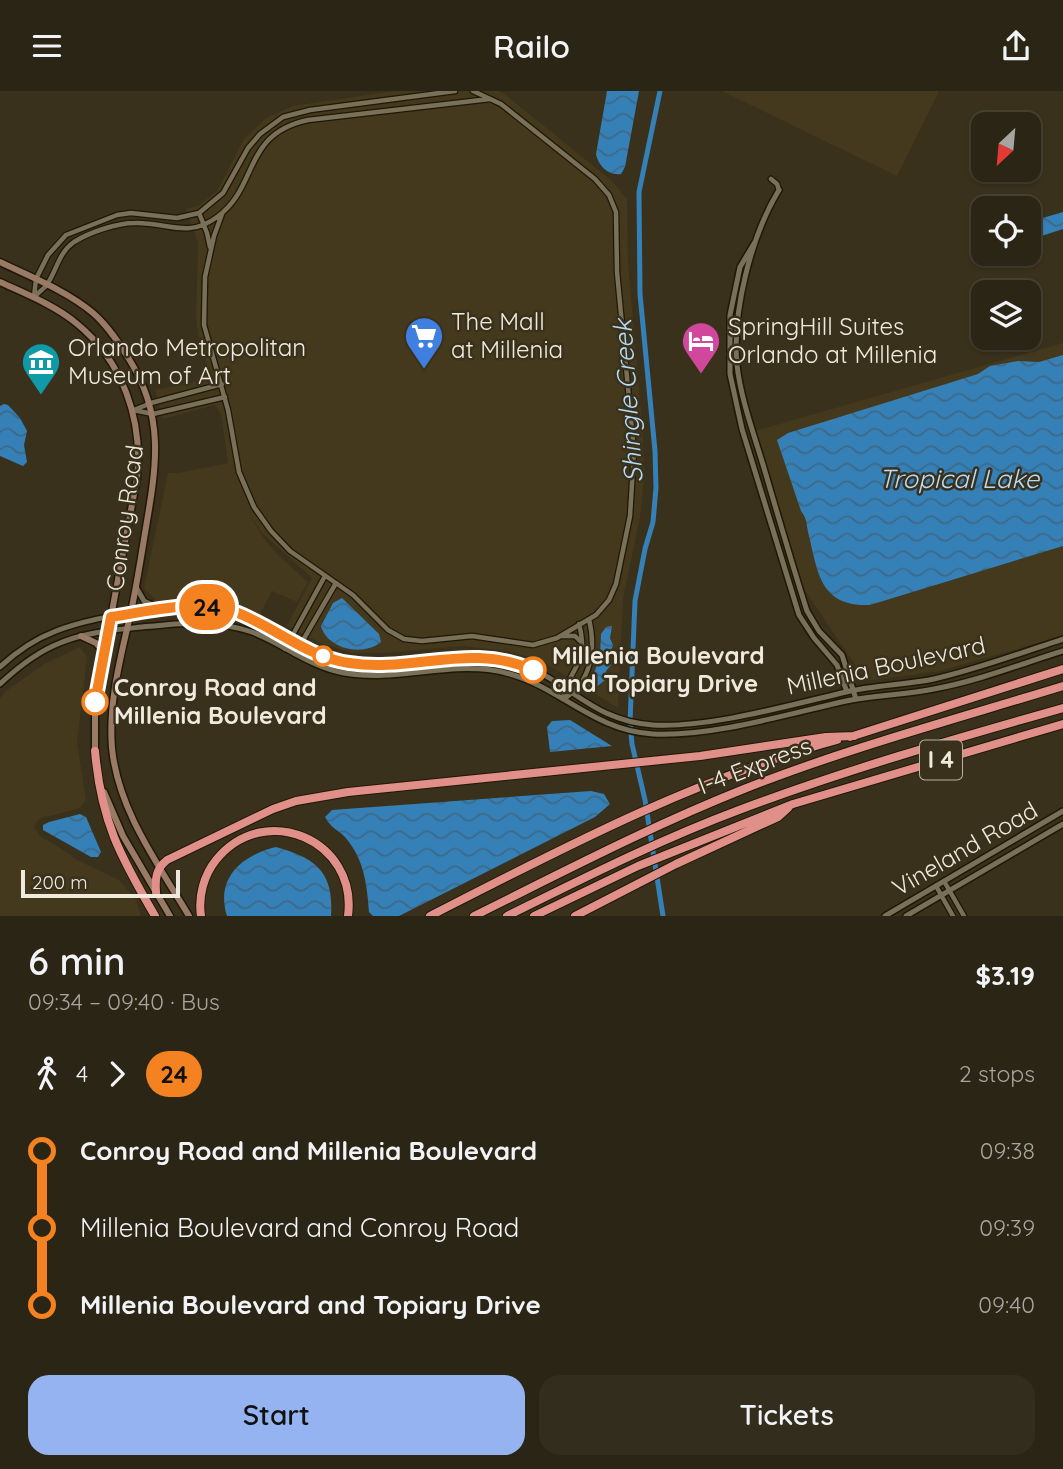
<!DOCTYPE html>
<html lang="en">
<head>
<meta charset="utf-8">
<style>
	:root { --surface:#2b2515; --page:#332d1e; --text:#f1f3f6; --muted:#a6a5a0; --line:#474234; --accent:#95b2f1 }
	body { margin:0; font-family:Quicksand,sans-serif; background:var(--page); color:var(--text); height:100vh; display:flex; flex-direction:column; font-size:26px; white-space:nowrap }
	* { box-sizing:border-box; margin:0 }
	p { font-size:23px; color:var(--muted) }
	.icon { flex:none; width:38px; height:38px; fill:none; stroke:currentColor; stroke-width:2; stroke-linecap:round; stroke-linejoin:round }
	.map { position:relative; height:825px; overflow:hidden }
	.side { display:flex; flex-direction:column; background:var(--surface); flex:1 }
	.side>* { flex:none }
	.badge { padding:0 14px; border-radius:23px; font-size:24px; line-height:46px }
	.needle { width:46px; rotate:206deg }
	.buttons { position:absolute; left:971px; top:21px; display:grid; gap:14px }
	.buttons a { display:grid; place-items:center; width:70px; height:70px; border-radius:14px; background:var(--surface); box-shadow:0 2px 5px #0004,0 0 0 2px var(--line); font-size:35px }
	.scale { position:absolute; left:21px; bottom:18px; width:159px; box-sizing:border-box; padding-left:7px; border:4px solid #efeadd; border-top:0; font-size:19px; line-height:24px; white-space:nowrap; color:#efeadd; -webkit-text-stroke:5px #39311c; paint-order:stroke }
	.map>.badge { position:absolute; translate:-50% -50%; box-shadow:0 0 0 4px #fff }
	.legs { display:flex; align-items:center; gap:10px; height:77px; padding:0 28px; font-size:23px }
	.legs p { margin-inline-start:auto }
	.headline { display:flex; align-items:center; justify-content:space-between; height:119px; padding:0 28px }
	h1 { font-size:38px; font-weight:600; line-height:52px }
	.button { display:flex; gap:14px; margin-top:auto; padding:14px 28px }
	.button a { flex:1; height:80px; border-radius:21px; background:var(--accent); color:#111; font-size:28px; font-weight:600; line-height:80px; text-align:center }
	.button a+a { background:var(--page); color:var(--text) }
	ul { padding:0 28px; list-style:none }
	li { display:flex; align-items:center; gap:24px; height:77px; font-size:26px }
	li i { display:grid; place-items:center; width:10px; height:100%; margin:0 9px; background:currentColor }
	li i::after { content:''; width:18px; height:18px; margin:-9px; border:5px solid; border-radius:50%; background:var(--surface) }
	li p { margin-inline-start:auto }
	li:first-child i { background:linear-gradient(#0000 50%,currentColor 0) }
	li:last-child i { background:linear-gradient(currentColor 50%,#0000 0) }
	header { display:flex; justify-content:space-between; align-items:center; height:91px; padding:0 28px; background:var(--surface); font-size:32px; font-weight:600 }
	.map>svg:first-child { display:block }
	.built { fill:#44391d }
	.water { fill:url(#water-waves) }
	.lines { fill:none; stroke-linecap:round; stroke-linejoin:round }
	.canal { stroke:#3580b6; stroke-width:5 }
	.minor-casing { stroke:#201805; stroke-width:7 }
	.tertiary-casing { stroke:#201805; stroke-width:8 }
	.secondary-casing { stroke:#201805; stroke-width:9 }
	.motorway-casing { stroke:#201805; stroke-width:10 }
	.minor { stroke:#797059; stroke-width:4.5 }
	.tertiary { stroke:#797059; stroke-width:5 }
	.secondary { stroke:#987a67; stroke-width:6 }
	.motorway { stroke:#e19089; stroke-width:8 }
	.line-1-casing { stroke:#fff; stroke-width:16 }
	.line-1 { stroke:#f58220; stroke-width:10 }
	.stop-1-dot { fill:#fff; stroke:#f58220; stroke-width:3.5 }
	.labels { text-anchor:middle; stroke-width:5; stroke-linejoin:round; paint-order:stroke }
	.shield { fill:#39311c; stroke:#b8b2a3; stroke-width:2 }
	.shield-label { font-size:23px; font-weight:bold; fill:#efeadd }
	.poi-label { font-size:24px; fill:#efeadd; stroke:#39311c; text-anchor:start }
	.street-label { font-size:24px; fill:#efeadd; stroke:#39311c }
	.stop-label { font-size:24px; font-weight:bold; fill:#efeadd; stroke:#39311c; text-anchor:start }
	.water-label { font-size:26px; font-style:italic; fill:#b6daf8; stroke:#39311c }
</style>
</head>
<body>
<header><svg class="icon" aria-label="menu" viewBox="0 0 24 24"><path d="M4 6h16M4 12h16M4 18h16"/></svg>Railo<svg class="icon" aria-label="share" viewBox="0 0 24 24"><path d="M12 15V3M7 8l5-5 5 5M5 13v7h14v-7"/></svg></header>
<div class="map">
<svg width="1063" height="825" viewBox="0 0 1063 825">
	<defs>
		<pattern id="water-waves" width="16" height="10" patternUnits="userSpaceOnUse" patternTransform="scale(1.75)"><rect width="16" height="10" fill="#3580b6"/><path d="M0 5q4-4 8 0t8 0" fill="none" stroke="#3d6988"/></pattern>
	</defs>
	<rect width="100%" height="100%" fill="#39311c"/>
	<path class="built" d="M395 0H499L503 2 612 90 627 108 628 171 643 344 644 389 640 426 623 508 618 617 538 568 506 560 464 555 384 562H352L323 553 287 535 312 487 261 441 248 420 260 442 277 463 308 491 297 511 272 500 259 525 230 512 157 510 144 497 168 382H179L228 372 221 323 215 314 163 328 155 299 206 289 205 284 210 282 199 251 196 226 198 152 186 118 198 115 217 100 244 48 266 27 293 15Z
		M722 0H939L897 85Z
		M1063 252V545L939 580 866 590 804 498 755 340Z
		M80 556 87 566 77 652 86 709 80 717 39 728 34 735 40 745 70 763 75 768 119 789 136 809 141 825H0V607L6 600 44 573Z"/>
	<path class="water" d="M607 0H639L625 76 621 83C608 85 598 74 596 63Z
		M1063 121V138L1029 149V131Z
		M1063 264V455L870 514C821 516 818 483 809 445 806 434 808 429 801 420L777 349 788 342 978 283 990 275 1018 270 1039 271Z
		M4 313 8 314 20 327 27 340 24 354 27 371 23 375 0 365V315Z
		M342 507 379 543 381 551C363 566 327 558 321 535L333 512Z
		M612 535 610 547 613 554 610 563 611 574 606 580 605 589 595 597H590L589 595 600 566 601 543 606 536Z
		M570 629 612 655 550 661 547 636 552 630Z
		M591 700 604 703 610 713 595 726 399 825H373L369 821C367 793 364 768 345 746 338 739 330 736 325 726L332 719Z
		M80 723 86 726 101 761 98 766H91L43 739V734L49 731Z
		M276 756C316 767 334 781 331 825H227C215 787 242 764 276 756Z"/>
	<g class="lines">
		<path class="canal" d="M660 0 639 101 640 203 655 360 656 397 653 431 645 458 635 510 630 631 632 653 645 709 663 825"/>
		<g class="minor-casing">
			<path id="minor" d="M771 88 777 93 779 99
				M199 122 207 142 210 156
				M222 123 214 145 205 186 204 234 228 319 239 381 254 416 271 440 290 460 353 504 388 539 404 548 422 550 472 545 533 554 557 547 596 524 609 509 616 493 630 425 634 360 617 181 616 121 609 104 595 88 501 13 473 0
				M34 206C38 202 42 199 46 195 57 180 58 162 74 151 90 141 117 132 135 132 166 131 188 148 217 126 259 96 242 43 308 29L490 8
				M34 206 36 188 48 164 66 144 117 124 131 122 177 127 199 122 223 102 248 57 260 43 283 26 310 19 455 0
				M133 319 153 323 225 306
				M134 319 151 312 222 293
				M562 545H575L582 552
				M285 558 325 485
				M295 563 336 492
				M563 608C569 574 590 576 579 533
				M564 608C592 590 596 558 589 528
				M944 790 964 825
				M936 795 953 825"/>
		</g>
		<g class="tertiary-casing">
			<path id="tertiary" d="M779 99C751 145 732 221 737 274 741 309 754 343 764 377 778 425 792 473 807 520L819 540 842 564 856 608
				M755 151 740 176 730 224V283L742 338 799 524 814 547 837 574 847 601
				M136 496 144 510 160 518
				M0 576C16 561 35 548 56 540 96 524 198 507 238 522 276 537 308 566 350 572 405 580 462 555 517 572 569 589 591 630 653 634 710 637 790 614 846 601 875 594 905 594 934 588 978 578 1021 562 1063 548
				M0 593C18 576 37 561 60 552 86 541 114 539 142 536 181 532 214 528 252 541 283 553 310 576 344 582 399 592 456 567 510 583 562 598 595 640 653 643 712 646 788 623 846 610 875 604 905 604 934 598 978 590 1021 573 1063 560
				M885 825 1063 720
				M906 825 1063 733"/>
		</g>
		<g class="secondary-casing">
			<path id="secondary" d="M0 171C31 186 67 200 93 222 108 235 119 252 129 268 166 327 156 377 145 442 141 467 137 491 132 516 122 562 108 609 112 657 118 719 158 773 189 825
				M0 191C26 203 54 214 76 232 123 270 143 329 137 387L95 611V663
				M81 545 96 552 104 562
				M104 701 123 745 170 825"/>
		</g>
		<g class="motorway-casing">
			<path id="motorway" d="M850 646 1063 578
				M95 660C101 730 120 765 155 825
				M156 801C155 787 156 778 167 769L273 718 296 710 348 701 700 665 826 646 854 645
				M201 825C198 805 204 784 216 769 264 709 358 749 348 825
				M430 825C561 758 694 688 837 649
				M474 825C563 781 651 735 744 698 848 657 956 628 1063 595
				M507 825C584 787 659 749 739 719 845 679 954 648 1063 617
				M534 825 638 775 793 713 1063 633
				M575 825 676 773 778 726 788 717"/>
		</g>
		<use href="#minor" class="minor"/>
		<use href="#tertiary" class="tertiary"/>
		<use href="#secondary" class="secondary"/>
		<use href="#motorway" class="motorway"/>
	</g>
	<g class="lines">
		<g class="line-1-casing">
			<path id="line-1" d="M95 611 111 526C151 520 199 507 238 522 276 537 308 566 349 572 412 582 471 551 533 579"/>
		</g>
		<use href="#line-1" class="line-1"/>
	</g>
	<defs>
		<g id="supermarket-pin" transform="scale(2.0125)"><path d="M0 17L-7.5 6A9.5 9.5 0 1 1 7.5 6Z" fill="#3f7fe0" stroke="#39311c"/><path d="M-6-5.5h2.5l.6 2H6L4.5 2H-2.5L-4.4-4H-6ZM-1.5 3.2a1.3 1.3 0 1 0 .1 0ZM3 3.2a1.3 1.3 0 1 0 .1 0Z" fill="#fff"/></g>
		<g id="hotel-pin" transform="scale(2.0125)"><path d="M0 17L-7.5 6A9.5 9.5 0 1 1 7.5 6Z" fill="#d1479c" stroke="#39311c"/><path d="M-6-4.5h1.5V1H6V5H4.5V3h-9V5H-6ZM-4 0a1.8 1.8 0 1 1 3.6 0ZM.5 0V-2.5h3Q6-2.5 6 0Z" fill="#fff"/></g>
		<g id="museum-pin" transform="scale(2.0125)"><path d="M0 17L-7.5 6A9.5 9.5 0 1 1 7.5 6Z" fill="#0f9aa8" stroke="#39311c"/><path d="M0-6L6-3V-2H-6V-3ZM-5-1h2V3h-2ZM-1-1h2V3h-2ZM3-1h2V3H3ZM-6 4H6V6H-6Z" fill="#fff"/></g>
	</defs>
	<g fill-rule="evenodd">
		<use href="#supermarket-pin" x="424" y="245"/>
		<use href="#hotel-pin" x="701" y="250"/>
		<use href="#museum-pin" x="41" y="271"/>
	</g>
	<g class="stop-1-dot">
		<circle cx="323" cy="565" r="9"/>
		<circle cx="533" cy="579" r="12"/>
		<circle cx="95" cy="611" r="12"/>
	</g>
	<g class="labels">
		<rect class="shield" x="920" y="649.5" width="42" height="39" rx="5"/>
		<g class="shield-label">
			<text x="941" y="677">I 4</text>
		</g>
		<g class="poi-label">
			<text x="451" y="239">The Mall<tspan x="451" dy="28">at Millenia</tspan></text>
			<text x="728" y="244">SpringHill Suites<tspan x="728" dy="28">Orlando at Millenia</tspan></text>
			<text x="68" y="265">Orlando Metropolitan<tspan x="68" dy="28">Museum of Art</tspan></text>
		</g>
		<g class="street-label">
			<text transform="translate(125 427) rotate(-82)" y="8">Conroy Road</text>
			<text transform="translate(886 575) rotate(-12)" y="8">Millenia Boulevard</text>
			<text transform="translate(755 675) rotate(-21)" y="8">I-4 Express</text>
			<text transform="translate(965 758) rotate(-30)" y="8">Vineland Road</text>
		</g>
		<g class="stop-label">
			<text x="552" y="573">Millenia Boulevard<tspan x="552" dy="28">and Topiary Drive</tspan></text>
			<text x="114" y="605">Conroy Road and<tspan x="114" dy="28">Millenia Boulevard</tspan></text>
		</g>
		<g class="water-label">
			<text transform="translate(628 310) rotate(-94)" y="9">Shingle Creek</text>
			<text x="959" y="397">Tropical Lake</text>
		</g>
	</g>
</svg>
<div class="buttons">
<a><svg class="needle" viewBox="-14 -14 28 28"><path d="M0-13l5 13h-10z" fill="#e53935"/><path d="M0 13l5-13h-10z" fill="#a6a5a0"/></svg></a>
<a><svg class="icon" aria-label="locate" viewBox="0 0 24 24"><circle cx="12" cy="12" r="6"/><path d="M12 2v4M12 18v4M2 12h4M18 12h4"/></svg></a>
<a><svg class="icon" aria-label="layers" viewBox="0 0 24 24"><path d="M12 4l9 5-9 5-9-5zM3 14l9 5 9-5"/></svg></a>
</div>
<div class="scale">200 m</div>
<b class="badge" style="left:207px;top:516px;background:#f58220;color:#111">24</b>
</div>
<section class="side">
<div class="headline"><div><h1>6 min</h1><p>09:34 – 09:40 · Bus</p></div><b>$3.19</b></div>
<div class="legs"><svg class="icon" aria-label="walk" viewBox="0 0 24 24"><circle cx="13" cy="4" r="2"/><path d="M13 8l-2 6 4 7M11 14l-3 7M7 12l3-4h3l4 4"/></svg>4<svg class="icon" aria-label="forward" viewBox="0 0 24 24"><path d="M9 5l7 7-7 7"/></svg><b class="badge" style="background:#f58220;color:#111">24</b><p>2 stops</p></div>
<ul>
<li><i style="color:#f58220"></i><b>Conroy Road and Millenia Boulevard</b><p>09:38</p></li>
<li><i style="color:#f58220"></i><span>Millenia Boulevard and Conroy Road</span><p>09:39</p></li>
<li><i style="color:#f58220"></i><b>Millenia Boulevard and Topiary Drive</b><p>09:40</p></li>
</ul>
<div class="button"><a>Start</a><a>Tickets</a></div>
</section>
</body>
</html>
